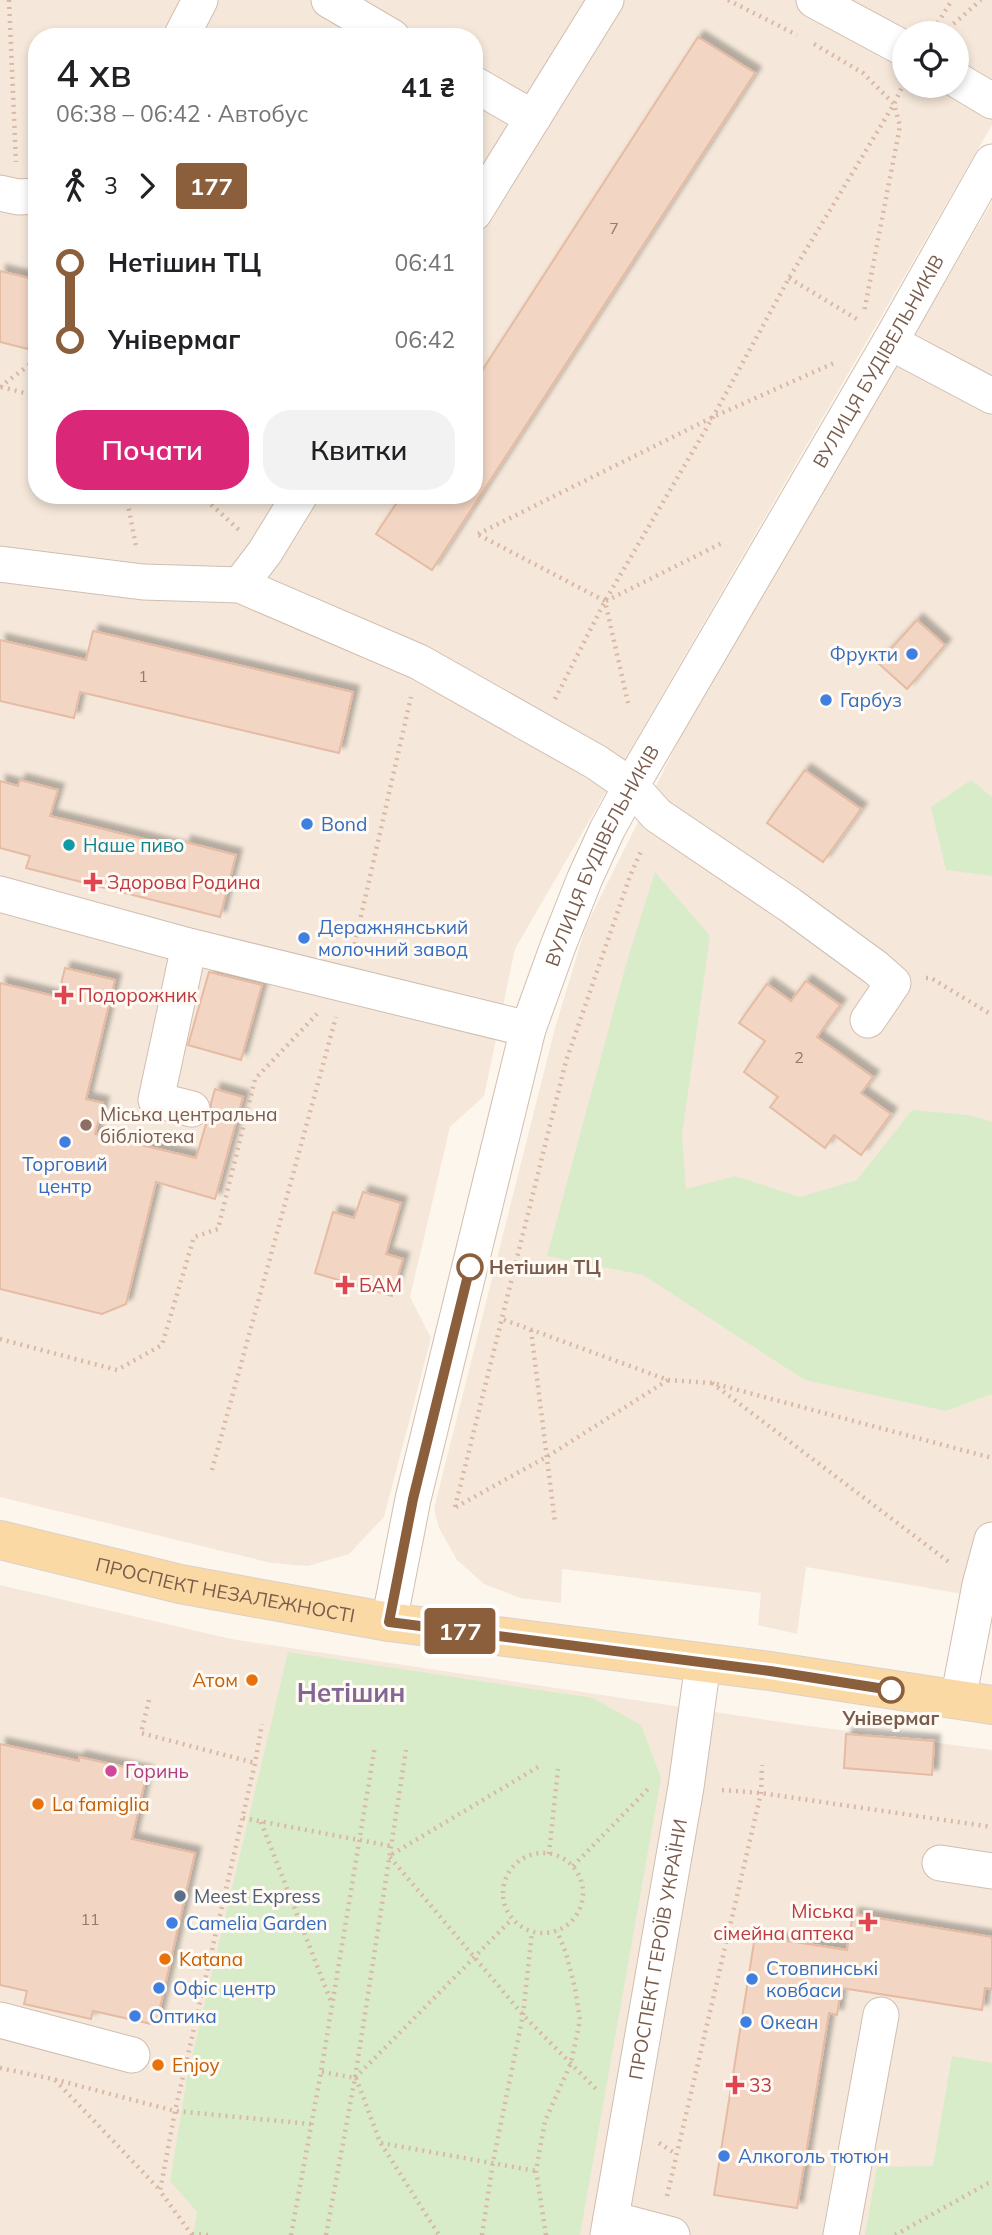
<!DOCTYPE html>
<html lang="uk">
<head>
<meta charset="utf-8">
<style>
	:root { --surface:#fff; --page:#f2f2f2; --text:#202124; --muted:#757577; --accent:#db2777 }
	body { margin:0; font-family:Mulish,sans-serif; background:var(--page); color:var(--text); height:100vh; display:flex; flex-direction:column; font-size:26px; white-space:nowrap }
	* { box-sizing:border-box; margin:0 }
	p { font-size:23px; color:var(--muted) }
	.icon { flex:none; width:38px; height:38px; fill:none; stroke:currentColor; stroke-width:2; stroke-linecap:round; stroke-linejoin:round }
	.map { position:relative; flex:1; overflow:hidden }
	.sheet { position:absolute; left:28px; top:28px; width:455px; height:476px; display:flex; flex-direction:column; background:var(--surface); border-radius:28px; box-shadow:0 4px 10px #0003 }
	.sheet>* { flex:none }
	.badge { padding:0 14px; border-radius:5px; font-size:24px; line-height:46px }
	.fabs { position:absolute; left:892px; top:21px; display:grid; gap:14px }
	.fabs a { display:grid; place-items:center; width:77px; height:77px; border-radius:50%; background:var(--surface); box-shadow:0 4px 10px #0003; font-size:35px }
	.map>.badge { position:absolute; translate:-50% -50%; box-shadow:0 0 0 4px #fff }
	.legs { display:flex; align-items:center; gap:10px; height:77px; padding:0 28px; font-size:23px }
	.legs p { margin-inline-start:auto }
	.overview { display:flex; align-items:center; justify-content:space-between; height:119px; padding:0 28px }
	h1 { font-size:38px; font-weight:600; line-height:52px }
	.primary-button { display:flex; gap:14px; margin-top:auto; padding:14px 28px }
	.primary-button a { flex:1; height:80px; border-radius:28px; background:var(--accent); color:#fff; font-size:28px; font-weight:600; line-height:80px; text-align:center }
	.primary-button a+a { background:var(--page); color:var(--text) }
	ul { padding:0 28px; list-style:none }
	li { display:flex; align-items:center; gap:24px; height:77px; font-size:26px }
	li i { display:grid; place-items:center; width:10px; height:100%; margin:0 9px; background:currentColor }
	li i::after { content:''; width:18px; height:18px; margin:-9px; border:5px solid; border-radius:50%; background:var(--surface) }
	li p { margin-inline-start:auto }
	li:first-child i { background:linear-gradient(#0000 50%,currentColor 0) }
	li:last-child i { background:linear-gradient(currentColor 50%,#0000 0) }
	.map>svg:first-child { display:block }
	.residential { fill:#f5e8da; fill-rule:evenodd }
	.green { fill:#d8ecc9 }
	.building { fill:#f3d5c3; stroke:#e6bba3; stroke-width:2; filter:url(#shadow) }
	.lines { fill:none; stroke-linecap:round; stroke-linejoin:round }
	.minor-casing { stroke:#d1beb0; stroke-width:37 }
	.major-casing { stroke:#dad1cd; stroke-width:40 }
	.path { stroke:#d9b8a5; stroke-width:4.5; stroke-dasharray:2 5; stroke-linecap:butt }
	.minor { stroke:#fff; stroke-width:35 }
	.major { stroke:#fbd9a5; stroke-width:38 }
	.line-1-casing { stroke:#fff; stroke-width:16 }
	.line-1 { stroke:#8b5e3c; stroke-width:10 }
	.shop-dot { fill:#3f7fe0; stroke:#fffaf3; stroke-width:2.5 }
	.culture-dot { fill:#0f9aa8; stroke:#fffaf3; stroke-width:2.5 }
	.health-dot { fill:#e0444e; stroke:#fffaf3; stroke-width:2.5 }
	.education-dot { fill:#8d6e63; stroke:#fffaf3; stroke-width:2.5 }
	.stop-1-dot { fill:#fff; stroke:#8b5e3c; stroke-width:3.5 }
	.food-dot { fill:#e8710a; stroke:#fffaf3; stroke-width:2.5 }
	.hotel-dot { fill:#d1479c; stroke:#fffaf3; stroke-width:2.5 }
	.service-dot { fill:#5c6f8a; stroke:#fffaf3; stroke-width:2.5 }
	.labels { text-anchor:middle; stroke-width:6; stroke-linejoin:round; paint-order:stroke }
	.number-label { font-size:16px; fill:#987a6a }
	.street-label { font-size:19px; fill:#7a5c4d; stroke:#fffaf3 }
	.shop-label { font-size:19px; fill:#366cbe; stroke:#fffaf3; text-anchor:start }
	.culture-label { font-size:19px; fill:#0d838f; stroke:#fffaf3; text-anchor:start }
	.health-label { font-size:19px; fill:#be3a42; stroke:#fffaf3; text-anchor:start }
	.education-label { font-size:19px; fill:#785e54; stroke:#fffaf3; text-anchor:start }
	.stop-label { font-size:19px; font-weight:bold; fill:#7a5c4d; stroke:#fffaf3; text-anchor:start }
	.food-label { font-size:19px; fill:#c56008; stroke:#fffaf3; text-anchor:start }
	.hotel-label { font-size:19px; fill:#b23c85; stroke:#fffaf3; text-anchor:start }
	.service-label { font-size:19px; fill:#4e5e75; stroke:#fffaf3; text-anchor:start }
	.district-label { font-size:26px; font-weight:bold; fill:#846695; stroke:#fffaf3 }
</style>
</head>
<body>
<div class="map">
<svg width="992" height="2235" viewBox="0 0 992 2235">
	<defs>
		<filter id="shadow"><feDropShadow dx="6" dy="-6" stdDeviation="2" flood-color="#0004"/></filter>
	</defs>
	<rect width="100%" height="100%" fill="#fdf6ec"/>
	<path class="residential" d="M0 0H992V125L515 949 484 1096 450 1127 410 1297 431 1338 384 1517 349 1554 308 1566 271 1563 0 1497ZM905 33H957V86H905ZM37 37H474V495H37Z
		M992 202V1599L806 1567 797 1634 758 1625 761 1593 562 1569 561 1603 520 1598 484 1584 457 1560 439 1528 434 1509 555 1028 586 926 682 734Z
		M0 1585 231 1639 794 1724 992 1750V2235H0Z"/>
	<path class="green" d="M971 780 992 797V876L946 870 931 807Z
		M655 872 710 936 682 1135 686 1189 735 1176 800 1197 857 1180 912 1110 969 1115 992 1122V1394L946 1411 805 1380 643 1275 547 1256 627 961Z
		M288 1652 593 1698 641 1725 661 1778 580 2235H193L197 2212 170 2181 187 2078Z
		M952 2056 992 2063V2235H865L877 2167 933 2166Z"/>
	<path class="building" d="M698 37 755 73 432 570 376 534 402 495H474V383Z
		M0 271 37 280V315L28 349 0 342Z
		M917 620 945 645 907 689 878 663Z
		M93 631 353 692 339 753 80 692 74 718 0 701V640L86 660Z
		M805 770 861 809 823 862 767 823Z
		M20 780 58 790 50 816 184 849 185 842 236 855 220 917 26 868 30 856 0 848V781L18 786Z
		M65 968 115 980 86 1099 103 1103 95 1134 196 1158 206 1124 211 1115V1103L215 1089 243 1097 215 1199 156 1182 126 1304 102 1314 0 1289V983L58 997Z
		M209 972 262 985 241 1060 188 1045Z
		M806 981 840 1005 817 1037 873 1077 861 1093 891 1114 861 1155 834 1135 825 1148 770 1107 778 1097 744 1072 765 1041 739 1023 767 984 791 1001Z
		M363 1192 401 1203 386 1254 403 1259 392 1296 315 1273 333 1212 354 1218Z
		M846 1734 934 1741 932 1775 844 1768Z
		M0 1744 79 1761V1757L147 1772 132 1839 195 1853 156 2025 93 2011 91 2019 24 2004 27 1991 0 1985Z
		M853 1914 992 1937V1989L985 1988 982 2010 841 1988 837 2015 829 2013 797 2208 714 2195 755 1936 847 1950Z"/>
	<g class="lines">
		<g class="minor-casing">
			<g id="minor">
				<path d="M329 0 392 37"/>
				<path d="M814 0 905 49"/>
				<path d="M181 37 200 0"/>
				<path d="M957 80 992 101"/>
				<path d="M474 84 533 118"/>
				<path d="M0 193 18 197 37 196"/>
				<path d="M474 213 606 0"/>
				<path d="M890 342 992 396"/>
				<path d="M0 564 143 582 240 585 419 662 596 762 631 786 657 815 790 905 876 968 893 983 868 1020"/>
				<path d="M240 585 265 552 300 495"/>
				<path d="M0 894 189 946 528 1029"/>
				<path d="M189 946 156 1100 192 1109"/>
				<path id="s1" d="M389 1622 413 1499 528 1029 558 946 585 878 607 830 631 786 890 342 992 162"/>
				<path d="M958 1700 980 1585 992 1540"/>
				<path d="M940 1863 992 1871"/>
				<path d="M0 2020 132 2055"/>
				<path d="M611 2219 672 2235"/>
				<path id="s2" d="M608 2235 686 1787 703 1663"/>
				<path d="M841 2235 881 2015"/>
			</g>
		</g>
		<g class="major-casing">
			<g id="major">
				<path id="s3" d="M0 1540 180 1584 389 1622 770 1671 992 1705"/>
			</g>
		</g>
		<path class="path" d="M9 0 16 162
			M728 0 797 35
			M934 29 952 0
			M943 33 981 0
			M814 44 863 73 894 104 900 126 864 312
			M789 278 860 321
			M0 387 37 359
			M1 387 37 396
			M126 495 136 546
			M201 495 239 530
			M478 534 713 417 834 363
			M479 535 605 601 628 703
			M606 601 722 543
			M555 699 605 601 713 417 789 278 894 104 904 83
			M353 951 411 697
			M926 978H931L992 1015
			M531 1330 555 1523
			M0 1339 117 1370 162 1345 194 1237 218 1229 255 1079 317 1014
			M668 1380 712 1383 992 1458
			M712 1383 949 1562
			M212 1470 336 1017
			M455 1507 566 1061 630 876 642 849
			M456 1507 548 1456 668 1380 502 1319
			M149 1700 141 1733 255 1763
			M538 1767 389 1856 523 2015 597 2090
			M722 1790 761 1793 992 1827
			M243 1818 391 1846
			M261 1822 332 2004
			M503 1893a40 40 0 1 1 80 0a40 40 0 1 1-80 0Z
			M549 1854 558 1769
			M573 1866 648 1789
			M0 2068 53 2079 175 2111 311 2124
			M322 2072 355 2078
			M355 2078 512 1919
			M356 2078 380 2142 439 2235
			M55 2080 160 2190
			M381 2143 536 2171
			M659 2143 676 2154
			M667 2196 761 1793 762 1765
			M192 2234 208 2235
			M192 2235 160 2191 175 2111 255 1763 262 1724
			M291 2235 321 2072 375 1746
			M326 2235 355 2078 406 1750
			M482 2235 493 2162 523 2015 532 1932
			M546 2235 536 2171 545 2121 571 2063 580 2020 575 1988 566 1953 557 1931
			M895 2235 992 2181"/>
		<use href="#minor" class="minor"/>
		<use href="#major" class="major"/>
	</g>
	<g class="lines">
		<g class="line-1-casing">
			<path id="line-1" d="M470 1267 413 1499 389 1622 770 1671 891 1690"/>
		</g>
		<use href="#line-1" class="line-1"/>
	</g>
	<g class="shop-dot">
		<circle cx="912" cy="654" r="7"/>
		<circle cx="826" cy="700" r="7"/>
		<circle cx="307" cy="824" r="7"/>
		<circle cx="304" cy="938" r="7"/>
		<circle cx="65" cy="1142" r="7"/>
		<circle cx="172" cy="1923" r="7"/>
		<circle cx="752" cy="1979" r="7"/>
		<circle cx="159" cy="1988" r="7"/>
		<circle cx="135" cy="2016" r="7"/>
		<circle cx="746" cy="2022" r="7"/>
		<circle cx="724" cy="2156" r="7"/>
	</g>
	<circle class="culture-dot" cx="69" cy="845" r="7"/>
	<g class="health-dot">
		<path d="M89.5 871.5h7v7h7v7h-7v7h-7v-7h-7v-7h7z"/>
		<path d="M60.5 984.5h7v7h7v7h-7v7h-7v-7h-7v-7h7z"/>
		<path d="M341.5 1274.5h7v7h7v7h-7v7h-7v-7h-7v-7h7z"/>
		<path d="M864.5 1911.5h7v7h7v7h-7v7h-7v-7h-7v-7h7z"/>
		<path d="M731.5 2074.5h7v7h7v7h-7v7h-7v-7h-7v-7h7z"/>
	</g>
	<circle class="education-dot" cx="86" cy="1125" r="7"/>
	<g class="stop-1-dot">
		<circle cx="470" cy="1267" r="12"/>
		<circle cx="891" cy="1690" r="12"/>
	</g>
	<g class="food-dot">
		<circle cx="252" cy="1680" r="7"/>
		<circle cx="38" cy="1804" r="7"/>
		<circle cx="165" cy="1959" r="7"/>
		<circle cx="158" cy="2065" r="7"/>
	</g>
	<circle class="hotel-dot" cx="111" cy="1771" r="7"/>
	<circle class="service-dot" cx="180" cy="1896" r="7"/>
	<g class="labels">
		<g class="number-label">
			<text x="614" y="234">7</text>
			<text x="143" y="682">1</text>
			<text x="799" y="1063">2</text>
			<text x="90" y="1925">11</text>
		</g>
		<g class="street-label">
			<text dy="7" stroke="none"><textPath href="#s1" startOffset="1365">ВУЛИЦЯ БУДІВЕЛЬНИКІВ</textPath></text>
			<text dy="7" stroke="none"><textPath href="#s1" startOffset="798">ВУЛИЦЯ БУДІВЕЛЬНИКІВ</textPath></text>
			<text dy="7" stroke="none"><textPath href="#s3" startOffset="231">ПРОСПЕКТ НЕЗАЛЕЖНОСТІ</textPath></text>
			<text dy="7" stroke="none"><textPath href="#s2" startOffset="290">ПРОСПЕКТ ГЕРОЇВ УКРАЇНИ</textPath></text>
		</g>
		<g class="shop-label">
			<text x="898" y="661" text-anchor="end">Фрукти</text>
			<text x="840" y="707">Гарбуз</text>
			<text x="321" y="831">Bond</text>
			<text x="318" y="934">Деражнянський<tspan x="318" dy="22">молочний завод</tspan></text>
			<text x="65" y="1171" text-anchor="middle">Торговий<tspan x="65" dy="22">центр</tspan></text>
			<text x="186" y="1930">Camelia Garden</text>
			<text x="766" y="1975">Стовпинські<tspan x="766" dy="22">ковбаси</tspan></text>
			<text x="173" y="1995">Офіс центр</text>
			<text x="149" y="2023">Оптика</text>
			<text x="760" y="2029">Океан</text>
			<text x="738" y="2163">Алкоголь тютюн</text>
		</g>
		<g class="culture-label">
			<text x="83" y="852">Наше пиво</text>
		</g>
		<g class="health-label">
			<text x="107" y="889">Здорова Родина</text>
			<text x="78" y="1002">Подорожник</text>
			<text x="359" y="1292">БАМ</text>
			<text x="854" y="1918" text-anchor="end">Міська<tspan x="854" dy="22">сімейна аптека</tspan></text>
			<text x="749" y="2092">33</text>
		</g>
		<g class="education-label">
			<text x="100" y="1121">Міська центральна<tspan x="100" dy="22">бібліотека</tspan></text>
		</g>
		<g class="stop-label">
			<text x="489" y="1274">Нетішин ТЦ</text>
			<text x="891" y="1725" text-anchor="middle">Універмаг</text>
		</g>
		<g class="food-label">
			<text x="238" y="1687" text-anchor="end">Атом</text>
			<text x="52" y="1811">La famiglia</text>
			<text x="179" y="1966">Katana</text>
			<text x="172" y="2072">Enjoy</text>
		</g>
		<g class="hotel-label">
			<text x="125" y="1778">Горинь</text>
		</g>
		<g class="service-label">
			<text x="194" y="1903">Meest Express</text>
		</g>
		<g class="district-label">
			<text x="351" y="1702">Нетішин</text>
		</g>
	</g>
</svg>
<div class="fabs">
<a><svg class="icon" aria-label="locate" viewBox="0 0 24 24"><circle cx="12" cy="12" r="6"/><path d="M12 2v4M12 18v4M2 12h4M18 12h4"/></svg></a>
</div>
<b class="badge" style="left:460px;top:1631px;background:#8b5e3c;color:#fff">177</b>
<section class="sheet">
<div class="overview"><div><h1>4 хв</h1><p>06:38 – 06:42 · Автобус</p></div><b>41 ₴</b></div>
<div class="legs"><svg class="icon" aria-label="walk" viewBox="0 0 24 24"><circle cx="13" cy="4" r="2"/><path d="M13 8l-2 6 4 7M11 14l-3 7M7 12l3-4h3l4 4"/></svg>3<svg class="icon" aria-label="forward" viewBox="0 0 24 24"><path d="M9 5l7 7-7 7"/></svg><b class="badge" style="background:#8b5e3c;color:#fff">177</b></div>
<ul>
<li><i style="color:#8b5e3c"></i><b>Нетішин ТЦ</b><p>06:41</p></li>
<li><i style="color:#8b5e3c"></i><b>Універмаг</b><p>06:42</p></li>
</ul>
<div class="primary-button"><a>Почати</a><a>Квитки</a></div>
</section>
</div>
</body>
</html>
